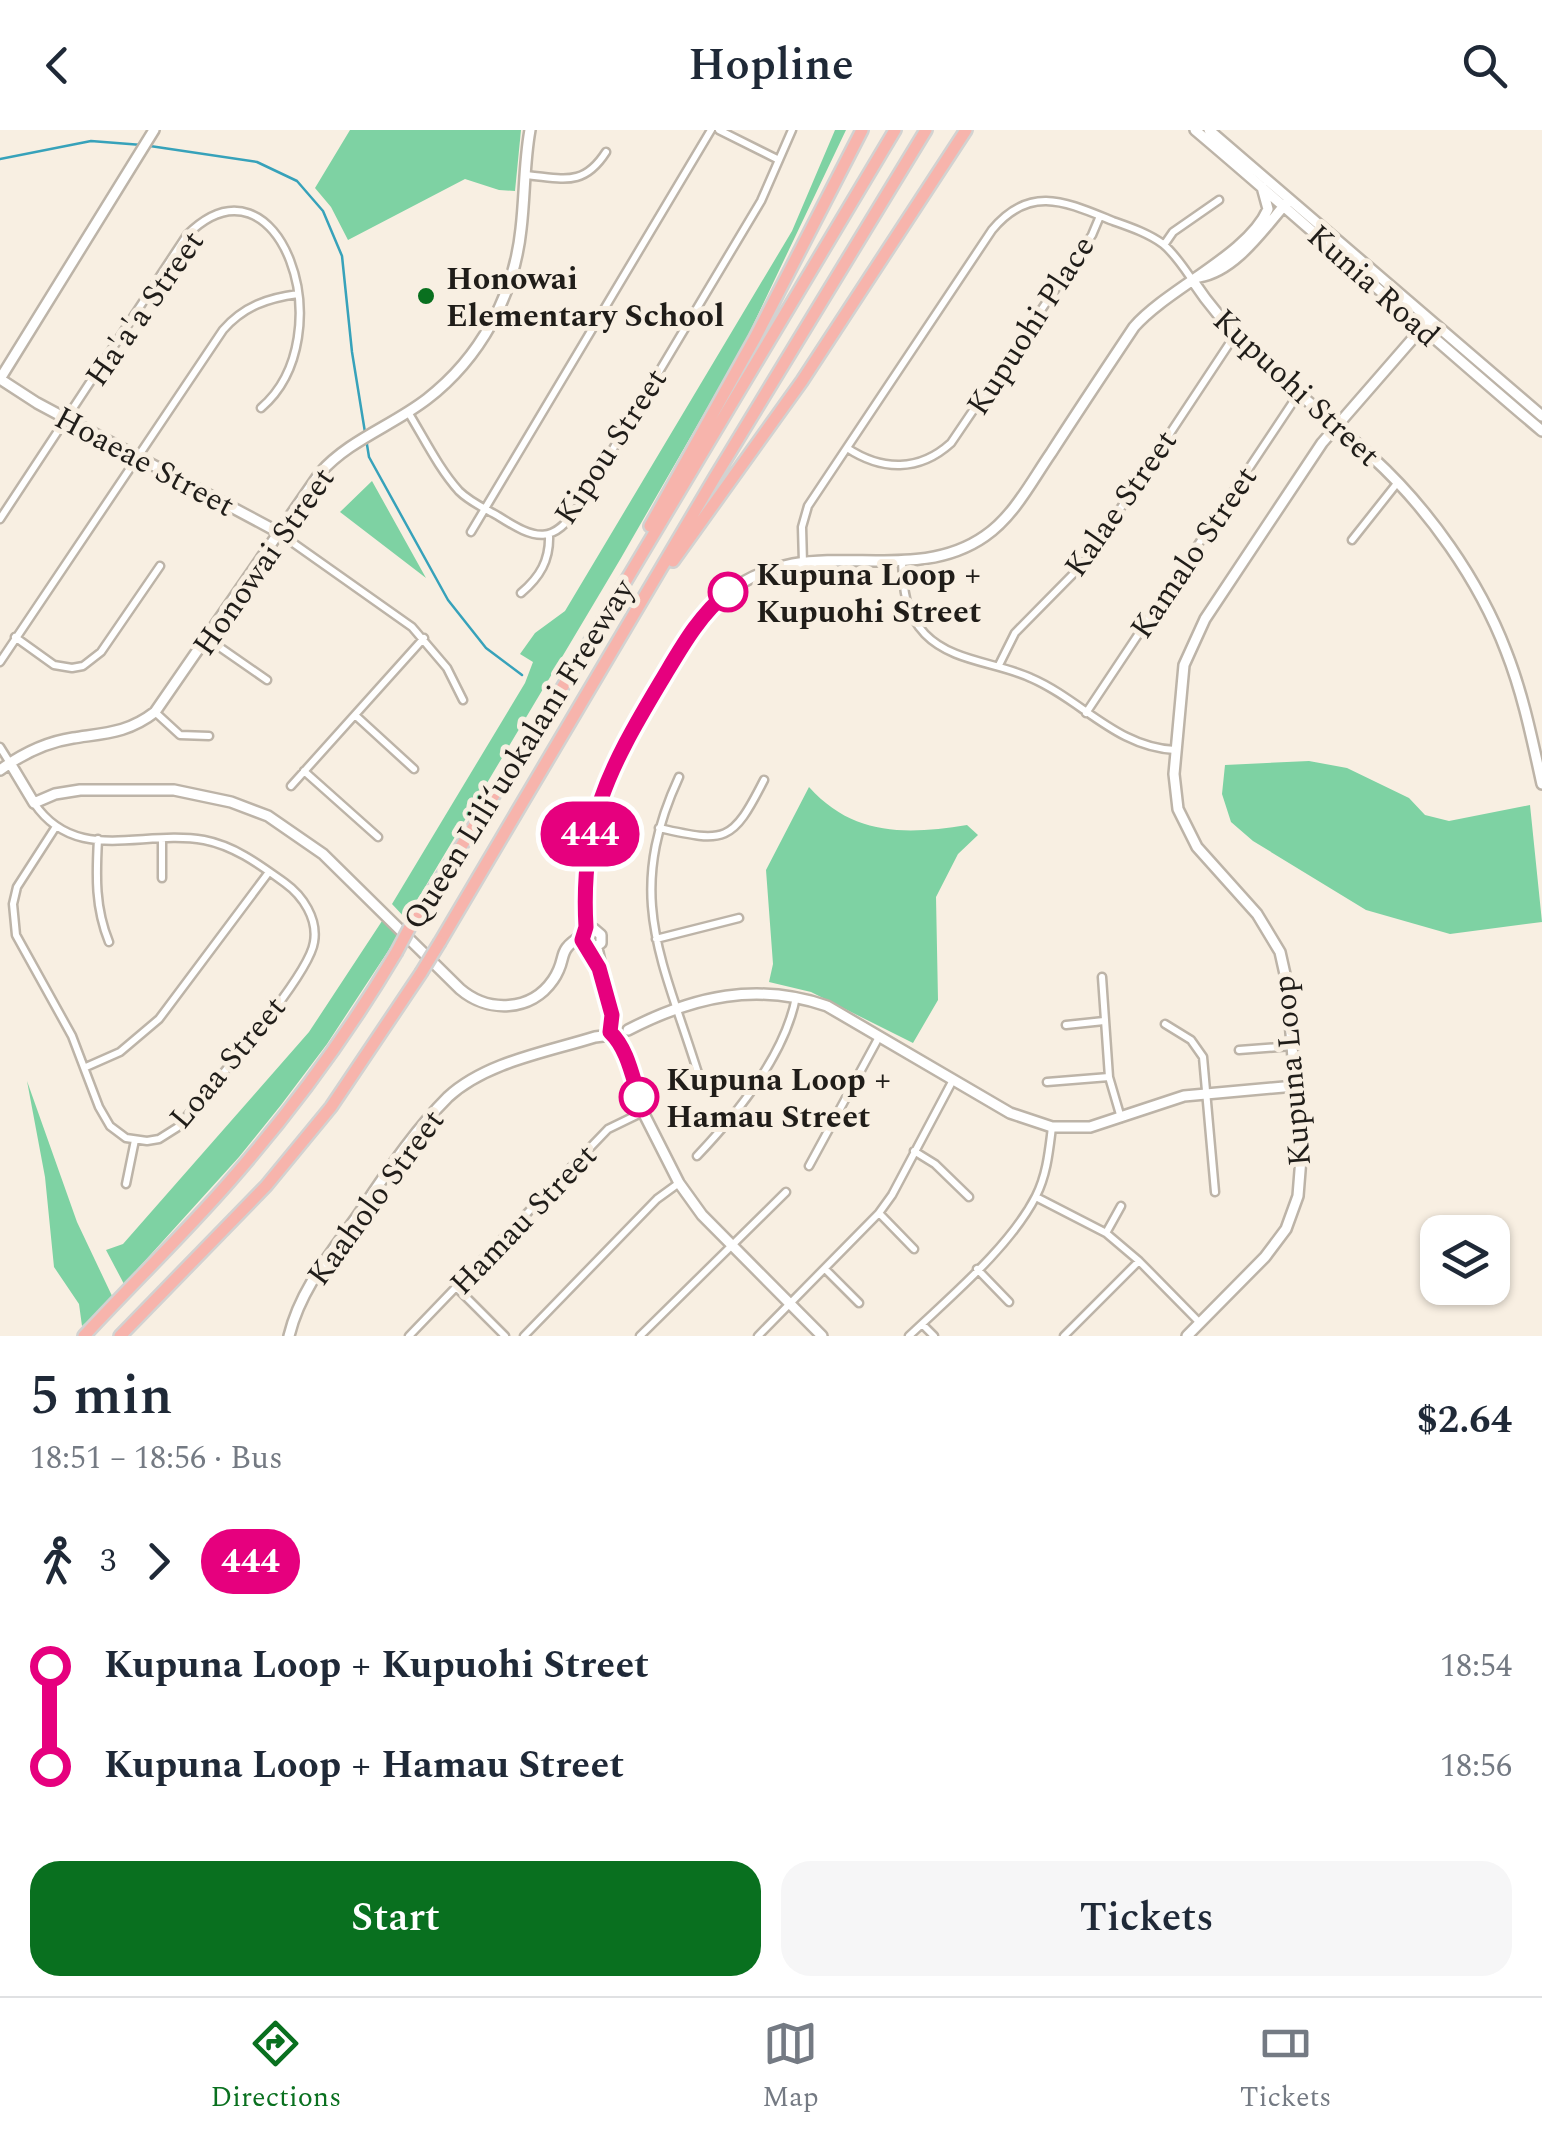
<!DOCTYPE html>
<html lang="en">
<head>
<meta charset="utf-8">
<style>
	:root { --surface:#fff; --page:#f6f6f7; --text:#1f2937; --muted:#747a83; --line:#e0e1e3; --accent:#09701f }
	body { margin:0; font-family:Spectral,serif; background:var(--page); color:var(--text); height:100vh; display:flex; flex-direction:column; font-size:38px; white-space:nowrap }
	* { box-sizing:border-box; margin:0 }
	p { font-size:32px; color:var(--muted) }
	.icon { flex:none; width:55px; height:55px; fill:none; stroke:currentColor; stroke-width:2; stroke-linecap:round; stroke-linejoin:round }
	.map { position:relative; height:1206px; overflow:hidden }
	.side { display:flex; flex-direction:column; background:var(--surface); flex:1 }
	.side>* { flex:none }
	.badge { padding:0 20px; border-radius:32px; font-size:35px; line-height:65px }
	.buttons { position:absolute; left:1420px; top:1085px; display:grid; gap:20px }
	.buttons a { display:grid; place-items:center; width:90px; height:90px; border-radius:20px; background:var(--surface); box-shadow:0 2px 8px #0004; font-size:50px }
	.map>.badge { position:absolute; translate:-50% -50%; box-shadow:0 0 0 5px #fff }
	.legs { display:flex; align-items:center; gap:15px; height:110px; padding:0 30px; font-size:32px }
	.legs p { margin-inline-start:auto }
	.headline { display:flex; align-items:center; justify-content:space-between; height:170px; padding:0 30px }
	h1 { font-size:55px; font-weight:600; line-height:75px }
	.cta { display:flex; gap:20px; margin-top:auto; padding:20px 30px }
	.cta a { flex:1; height:115px; border-radius:30px; background:var(--accent); color:#fff; font-size:40px; font-weight:600; line-height:115px; text-align:center }
	.cta a+a { background:var(--page); color:var(--text) }
	ul { padding:0 30px; list-style:none }
	li { display:flex; align-items:center; gap:35px; height:100px; font-size:38px }
	li i { display:grid; place-items:center; width:15px; height:100%; margin:0 12px; background:currentColor }
	li i::after { content:''; width:25px; height:25px; margin:-12px; border:8px solid; border-radius:50%; background:var(--surface) }
	li p { margin-inline-start:auto }
	li:first-child i { background:linear-gradient(#0000 50%,currentColor 0) }
	li:last-child i { background:linear-gradient(currentColor 50%,#0000 0) }
	header { display:flex; justify-content:space-between; align-items:center; height:130px; padding:0 30px; background:var(--surface); font-size:45px; font-weight:600 }
	.dock { display:flex; justify-content:space-around; align-items:center; height:140px; border-top:2px solid var(--line); background:var(--surface); font-size:28px; color:var(--muted) }
	.dock a { display:grid; justify-items:center; gap:5px }
	.dock .selected { color:var(--accent) }
	.map>svg:first-child { display:block }
	.green { fill:#7ed2a3 }
	.lines { fill:none; stroke-linecap:round; stroke-linejoin:round }
	.stream { stroke:#37a2ba; stroke-width:2.5 }
	.street-casing { stroke:#bdb4a8; stroke-width:11 }
	.secondary-casing { stroke:#bdb4a8; stroke-width:14 }
	.highway-casing { stroke:#d2d2d1; stroke-width:16 }
	.street { stroke:#fff; stroke-width:6 }
	.secondary { stroke:#fff; stroke-width:9 }
	.highway { stroke:#f7b4ac; stroke-width:11 }
	.highway-bridge-casing { stroke:#d2d2d1; stroke-width:16; stroke-linecap:butt }
	.highway-bridge { stroke:#f7b4ac; stroke-width:11 }
	.line-1-casing { stroke:#fff; stroke-width:22 }
	.line-1 { stroke:#e6007e; stroke-width:15 }
	.poi-dot { fill:#09701f; stroke:#f8efe2; stroke-width:4 }
	.stop-1-dot { fill:#fff; stroke:#e6007e; stroke-width:5 }
	.labels { text-anchor:middle; stroke-width:10; stroke-linejoin:round; paint-order:stroke }
	.poi-label { font-size:32px; font-weight:bold; fill:#201d19; stroke:#f8efe2; text-anchor:start }
	.street-label { font-size:32px; fill:#201d19; stroke:#f8efe2 }
	.stop-label { font-size:32px; font-weight:bold; fill:#201d19; stroke:#f8efe2; text-anchor:start }
</style>
</head>
<body>
<header><svg class="icon" aria-label="back" viewBox="0 0 24 24"><path d="M15 5l-7 7 7 7"/></svg>Hopline<svg class="icon" aria-label="search" viewBox="0 0 24 24"><circle cx="10" cy="10" r="6"/><path d="M15 15l6 6"/></svg></header>
<div class="map">
<svg width="1542" height="1206" viewBox="0 0 1542 1206">
	<rect width="100%" height="100%" fill="#f8efe2"/>
	<path class="green" d="M350 0H521L515 61 499 60 465 49 348 110 331 77 315 58Z
		M835 0H846L744 214 621 428 406 789 392 774 525 553 533 532 520 524 535 503 565 481 792 101Z
		M372 351 426 448 340 382Z
		M1309 631 1347 638 1409 668 1425 685 1449 691 1530 675 1542 792 1450 804 1366 780 1253 711 1231 692 1222 664 1225 635Z
		M809 657C853 706 906 705 967 695L978 705 958 724 936 767 938 870 913 913 811 862 769 852 773 834 766 740Z
		M382 791 398 806 327 914 281 975 239 1027 124 1154 106 1120 123 1114 309 902Z
		M27 951 77 1092 113 1168 82 1196 79 1174 54 1137 45 1047Z"/>
	<g class="lines">
		<path class="stream" d="M150 16 257 32 297 51 323 81 342 126 352 222 369 327 448 470 486 518 522 545
			M0 29 91 11 142 15"/>
		<g class="street-casing">
			<path id="street" d="M719 0 779 30
				M525 45C562 48 583 58 606 22
				M1164 115 1173 102 1219 70
				M408 282C424 308 439 339 459 361 470 372 484 378 498 386 536 410 553 416 580 374L761 71 792 0
				M847 318C882 341 919 342 951 313L1092 105 1100 86
				M0 389 187 105C279 14 345 206 261 278
				M471 402 711 0
				M279 403 412 497 447 538 463 570
				M1352 410 1398 352
				M902 431C903 458 905 483 925 504 952 532 997 532 1031 548 1082 570 1116 617 1175 620
				M803 433 802 397 808 376 992 100C1030 54 1066 72 1113 91 1130 97 1148 103 1163 114 1175 124 1184 138 1193 151
				M521 463C540 447 550 430 549 405
				M15 507 54 535 72 538 83 536 101 522 160 436
				M208 509 267 550
				M0 532 223 200C244 176 268 168 298 164
				M999 535 1015 503 1085 432 1235 205
				M155 582 180 605 209 606
				M1086 583 1299 263
				M355 585 414 639
				M0 617 10 633
				M304 641 378 707
				M679 647C624 766 662 828 698 943
				M291 656 424 508
				M34 673C76 735 142 699 204 710 235 716 260 735 285 753 303 766 318 789 314 812 309 848 206 962 178 997L159 1009 147 1011 126 1008 110 996 99 977 72 906 16 805 13 774 17 757 55 698
				M659 698C726 713 732 713 764 650
				M98 709C96 746 95 778 109 812
				M162 748V709
				M656 809 739 788
				M1102 847 1109 947 1121 988
				M1165 894 1191 910 1203 927 1215 1062
				M1066 895 1104 891
				M1239 920 1292 916
				M86 937 120 922 159 889 269 742
				M1047 952 1109 947
				M914 1021 935 1034 969 1067
				M697 1026C737 984 785 925 796 867
				M809 1036 879 907
				M126 1054 135 1010
				M1036 1067 1106 1103 1139 1131 1200 1193
				M879 1083 914 1119
				M1106 1103 1121 1076
				M825 1139 859 1173
				M977 1139 1009 1172
				M457 1158 505 1206
				M922 1194 934 1206
				M409 1206 608 999 643 982
				M524 1206 657 1069 679 1053
				M640 1206 786 1062
				M758 1206 879 1083 892 1065 953 950
				M909 1206C951 1166 1010 1117 1036 1066 1047 1044 1049 1021 1052 997
				M1064 1206 1139 1131"/>
		</g>
		<g class="secondary-casing">
			<path id="secondary" d="M1195 0C1312 99 1425 202 1542 301
				M1209 0 1542 286
				M1199 147C1236 141 1265 97 1288 71
				M1193 151C1239 221 1311 271 1372 327 1428 378 1479 450 1506 521 1523 564 1532 609 1542 654
				M0 249 37 273 278 402
				M0 249 154 0
				M10 633 34 673 55 664 80 660H174L231 672 268 686 323 724 460 859C488 883 531 882 553 850 569 827 554 822 583 805
				M0 640C22 624 46 612 73 608 105 603 128 603 155 582L320 343C349 310 392 296 427 269 480 228 514 166 521 99 525 66 524 33 530 0
				M586 801 594 799 601 805V813L592 819
				M597 818 612 885 610 902 622 918 643 982 679 1053 702 1085 822 1206
				M599 838 582 807 587 797C584 757 585 716 596 677 611 630 682 501 719 469 740 451 766 439 793 434 858 423 928 446 985 406 1014 386 1031 352 1051 323 1078 281 1106 239 1134 197 1168 158 1248 125 1268 79L1262 57
				M628 900C694 866 757 852 827 876L1010 983 1052 997H1090L1184 966 1295 956
				M289 1206C300 1160 331 1123 358 1085 386 1044 413 1002 448 967 486 932 547 922 595 907L611 905
				M1187 1206 1265 1127 1286 1099 1298 1066 1301 1028 1287 853 1280 822 1257 784 1197 717 1178 679 1174 644 1184 535 1205 489 1322 313 1429 190"/>
		</g>
		<g class="highway-casing">
			<path id="highway" d="M650 396 755 208 862 0
				M673 431 802 251 966 0
				M412 793 553 573 895 0
				M440 812 715 347 926 0
				M84 1206C132 1154 184 1104 230 1051 292 980 348 904 396 823
				M120 1206 266 1056 331 977 421 843"/>
		</g>
		<use href="#street" class="street"/>
		<use href="#secondary" class="secondary"/>
		<use href="#highway" class="highway"/>
		<g class="highway-bridge-casing">
			<path id="highway-bridge" d="M396 823 412 793
				M421 843 440 812"/>
		</g>
		<use href="#highway-bridge" class="highway-bridge"/>
	</g>
	<g class="lines">
		<g class="line-1-casing">
			<path id="line-1" d="M639 967C632 945 627 918 610 902L612 885 599 838 582 810 586 797C580 693 608 640 660 553 680 520 698 486 728 462"/>
		</g>
		<use href="#line-1" class="line-1"/>
	</g>
	<circle class="poi-dot" cx="426" cy="166" r="10"/>
	<g class="stop-1-dot">
		<circle cx="728" cy="462" r="18"/>
		<circle cx="639" cy="967" r="18"/>
	</g>
	<g class="labels">
		<g class="poi-label">
			<text x="446" y="159">Honowai<tspan x="446" dy="37">Elementary School</tspan></text>
		</g>
		<g class="street-label">
			<text transform="translate(1374 155) rotate(42)" y="11">Kunia Road</text>
			<text transform="translate(144 178) rotate(-55)" y="11">Ha'a'a Street</text>
			<text transform="translate(1030 195) rotate(-57)" y="11">Kupuohi Place</text>
			<text transform="translate(1297 257) rotate(43)" y="11">Kupuohi Street</text>
			<text transform="translate(610 316) rotate(-57)" y="11">Kipou Street</text>
			<text transform="translate(145 331) rotate(28)" y="11">Hoaeae Street</text>
			<text transform="translate(1120 373) rotate(-55)" y="11">Kalae Street</text>
			<text transform="translate(1193 422) rotate(-56)" y="11">Kamalo Street</text>
			<text transform="translate(263 431) rotate(-55)" y="11">Honowai Street</text>
			<text transform="translate(518 624) rotate(-58)" y="11">Queen Liliʻuokalani Freeway</text>
			<text transform="translate(227 932) rotate(-50)" y="11">Loaa Street</text>
			<text transform="translate(1291 941) rotate(-95)" y="11">Kupuna Loop</text>
			<text transform="translate(375 1067) rotate(-54)" y="11">Kaaholo Street</text>
			<text transform="translate(523 1089) rotate(-46)" y="11">Hamau Street</text>
		</g>
		<g class="stop-label">
			<text x="756" y="455">Kupuna Loop +<tspan x="756" dy="37">Kupuohi Street</tspan></text>
			<text x="666" y="960">Kupuna Loop +<tspan x="666" dy="37">Hamau Street</tspan></text>
		</g>
	</g>
</svg>
<div class="buttons">
<a><svg class="icon" aria-label="layers" viewBox="0 0 24 24"><path d="M12 4l9 5-9 5-9-5zM3 14l9 5 9-5"/></svg></a>
</div>
<b class="badge" style="left:590px;top:704px;background:#e6007e;color:#fff">444</b>
</div>
<section class="side">
<div class="headline"><div><h1>5 min</h1><p>18:51 – 18:56 · Bus</p></div><b>$2.64</b></div>
<div class="legs"><svg class="icon" aria-label="walk" viewBox="0 0 24 24"><circle cx="13" cy="4" r="2"/><path d="M13 8l-2 6 4 7M11 14l-3 7M7 12l3-4h3l4 4"/></svg>3<svg class="icon" aria-label="forward" viewBox="0 0 24 24"><path d="M9 5l7 7-7 7"/></svg><b class="badge" style="background:#e6007e;color:#fff">444</b></div>
<ul>
<li><i style="color:#e6007e"></i><b>Kupuna Loop + Kupuohi Street</b><p>18:54</p></li>
<li><i style="color:#e6007e"></i><b>Kupuna Loop + Hamau Street</b><p>18:56</p></li>
</ul>
<div class="cta"><a>Start</a><a>Tickets</a></div>
</section>
<nav class="dock">
<a class="selected"><svg class="icon" aria-label="directions" viewBox="0 0 24 24"><path d="M12 3l9 9-9 9-9-9zM9 14v-3h6M13 9l2 2-2 2"/></svg>Directions</a>
<a><svg class="icon" aria-label="map" viewBox="0 0 24 24"><path d="M3 6l6-2 6 2 6-2v14l-6 2-6-2-6 2zM9 4v14M15 6v14"/></svg>Map</a>
<a><svg class="icon" aria-label="tickets" viewBox="0 0 24 24"><path d="M3 7h18v10H3zM15 7v10"/></svg>Tickets</a>
</nav>
</body>
</html>
